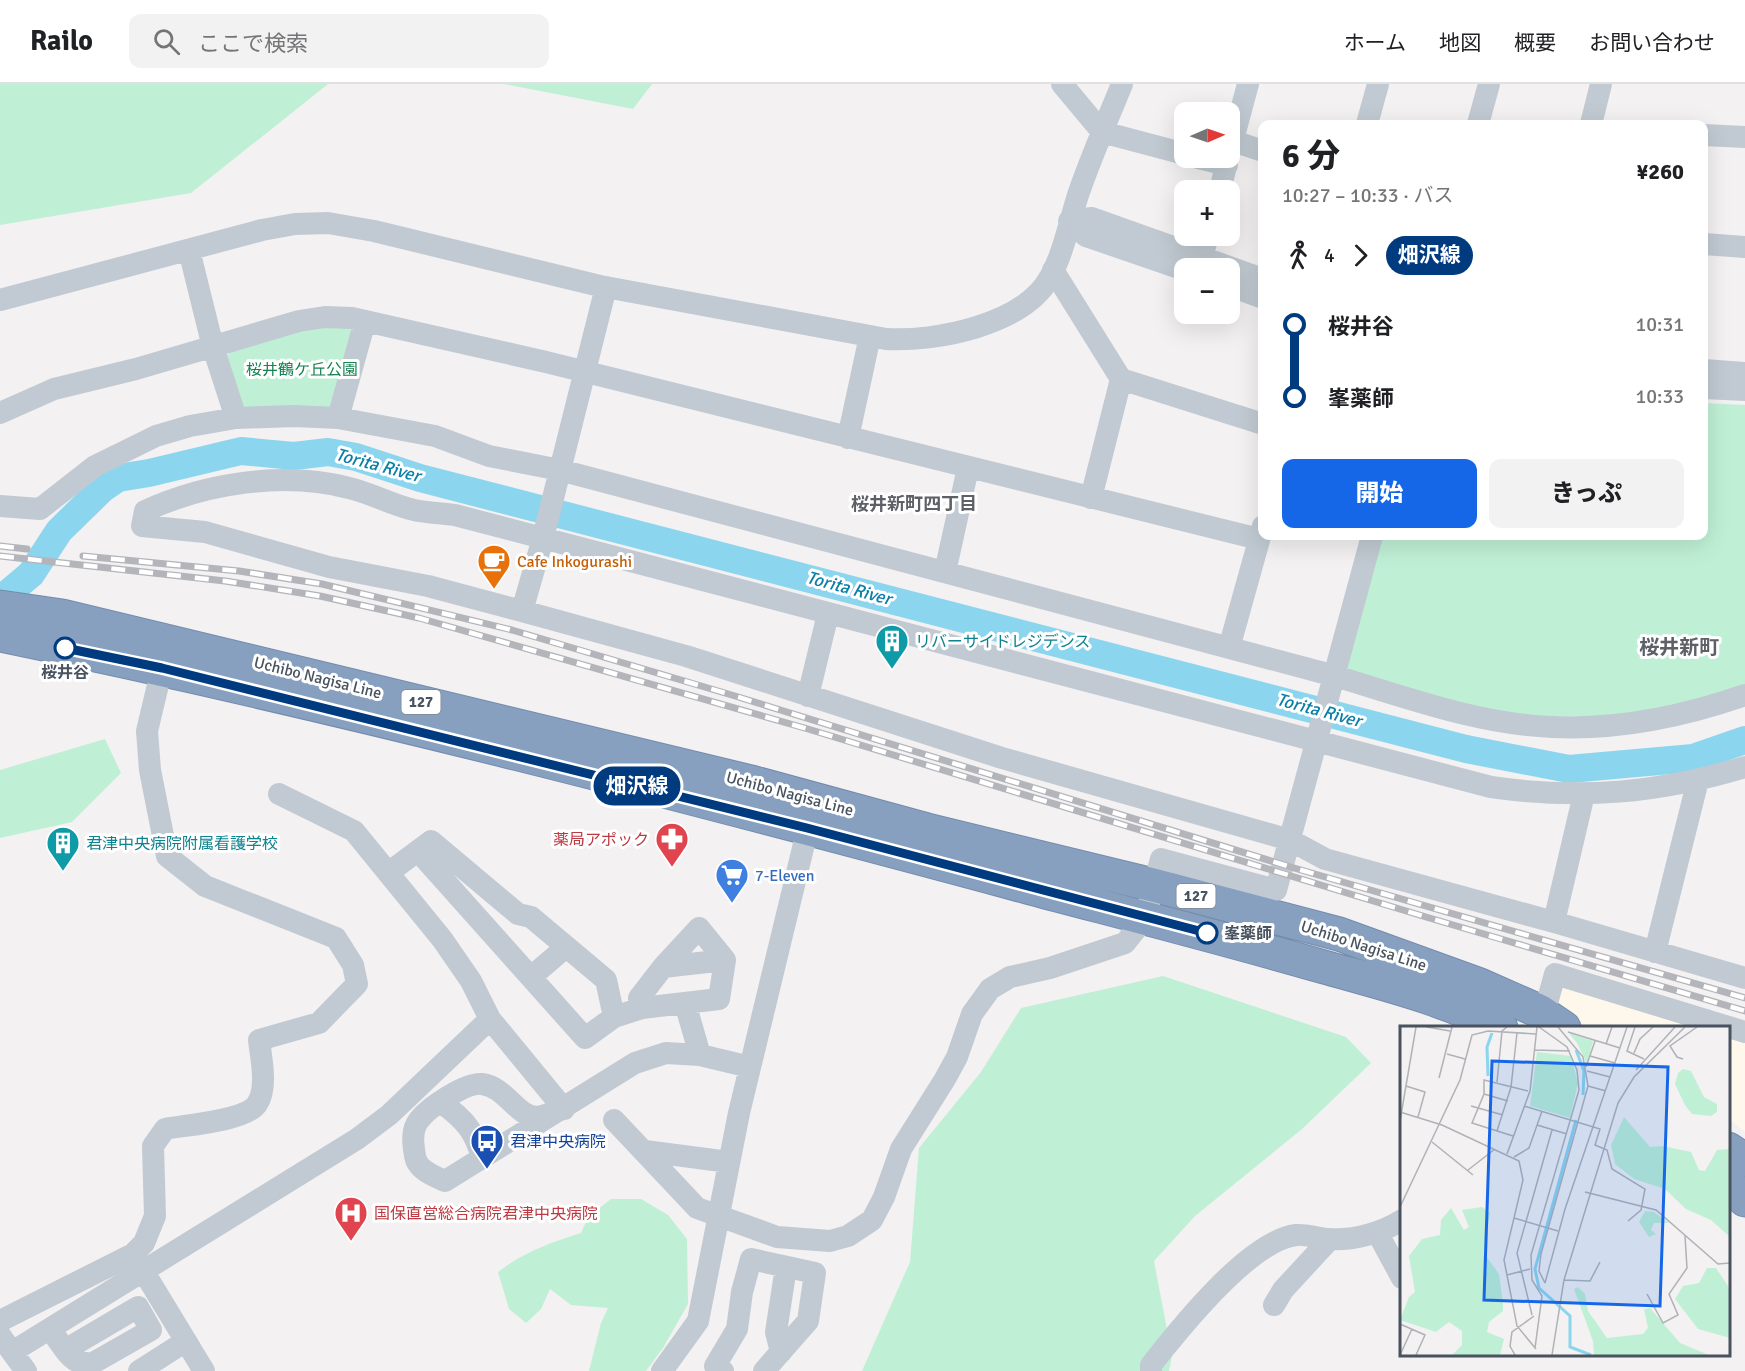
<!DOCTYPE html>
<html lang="ja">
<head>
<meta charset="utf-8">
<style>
	:root { --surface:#fff; --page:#f2f2f2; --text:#202124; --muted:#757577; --line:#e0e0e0; --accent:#1667e7 }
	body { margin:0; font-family:Signika,"Noto Sans JP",sans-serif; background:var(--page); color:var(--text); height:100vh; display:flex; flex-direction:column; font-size:22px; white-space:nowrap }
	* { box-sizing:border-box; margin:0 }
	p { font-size:20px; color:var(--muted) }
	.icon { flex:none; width:33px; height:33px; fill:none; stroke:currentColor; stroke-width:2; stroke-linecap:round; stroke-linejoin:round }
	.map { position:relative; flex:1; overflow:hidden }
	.sheet { position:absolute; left:1258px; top:36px; width:450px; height:420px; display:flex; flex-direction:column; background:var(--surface); border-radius:12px; box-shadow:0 6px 24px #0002 }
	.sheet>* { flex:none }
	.badge { padding:0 12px; border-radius:20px; font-size:21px; line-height:39px }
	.needle { width:39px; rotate:88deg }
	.controls { position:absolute; left:1174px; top:18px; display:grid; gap:12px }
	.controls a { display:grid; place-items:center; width:66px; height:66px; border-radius:12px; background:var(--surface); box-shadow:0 6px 24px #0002; font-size:30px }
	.map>.badge { position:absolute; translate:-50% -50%; box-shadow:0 0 0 3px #fff }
	.legs { display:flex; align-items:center; gap:9px; height:66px; padding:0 24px; font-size:20px }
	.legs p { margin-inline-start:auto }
	.summary { display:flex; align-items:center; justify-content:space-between; height:102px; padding:0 24px }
	h1 { font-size:33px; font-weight:800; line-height:45px }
	.action { display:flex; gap:12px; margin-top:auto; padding:12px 24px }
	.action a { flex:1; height:69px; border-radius:12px; background:var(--accent); color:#fff; font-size:24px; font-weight:800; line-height:69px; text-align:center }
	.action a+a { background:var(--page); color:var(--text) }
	ul { padding:0 24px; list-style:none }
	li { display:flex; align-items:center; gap:21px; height:72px; font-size:22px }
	li i { display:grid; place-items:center; width:9px; height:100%; margin:0 8px; background:currentColor }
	li i::after { content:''; width:15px; height:15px; margin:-8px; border:4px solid; border-radius:50%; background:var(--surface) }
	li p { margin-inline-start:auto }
	li:first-child i { background:linear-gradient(#0000 50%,currentColor 0) }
	li:last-child i { background:linear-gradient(currentColor 50%,#0000 0) }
	header { display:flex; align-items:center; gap:36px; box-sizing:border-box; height:84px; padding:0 30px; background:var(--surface); border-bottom:2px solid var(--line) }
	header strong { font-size:28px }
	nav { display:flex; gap:33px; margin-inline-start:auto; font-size:21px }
	.search { width:420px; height:54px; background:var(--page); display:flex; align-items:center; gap:15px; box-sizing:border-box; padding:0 21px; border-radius:12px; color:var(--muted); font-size:22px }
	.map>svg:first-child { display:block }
	.commercial { fill:#fdf8eb }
	.green { fill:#bff0d5 }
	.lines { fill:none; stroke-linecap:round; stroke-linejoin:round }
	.river { stroke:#8cd5ee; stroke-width:28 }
	.highway-casing { stroke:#738bac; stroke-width:35 }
	.minor { stroke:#c1cad2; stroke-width:22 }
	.highway { stroke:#88a0c0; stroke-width:33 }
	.rail-casing { stroke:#b3b5bb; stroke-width:7 }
	.rail { stroke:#fff; stroke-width:4.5; stroke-dasharray:14; stroke-linecap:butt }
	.line-1-casing { stroke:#fff; stroke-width:14 }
	.line-1 { stroke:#003b80; stroke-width:9 }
	.stop-1-dot { fill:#fff; stroke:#003b80; stroke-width:3 }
	.labels { text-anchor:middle; stroke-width:6; stroke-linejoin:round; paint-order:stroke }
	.shield { fill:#fff; stroke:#7f878f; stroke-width:1.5 }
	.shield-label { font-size:15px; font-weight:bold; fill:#48535f }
	.park-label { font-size:16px; fill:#168351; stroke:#fff }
	.food-label { font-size:16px; fill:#c56008; stroke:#fff; text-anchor:start }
	.culture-label { font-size:16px; fill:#0d838f; stroke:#fff; text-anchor:start }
	.stop-label { font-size:16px; font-weight:bold; fill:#48535f; stroke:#fff }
	.street-label { font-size:16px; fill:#48535f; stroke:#fff }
	.health-label { font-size:16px; fill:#be3a42; stroke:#fff; text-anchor:end }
	.shop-label { font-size:16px; fill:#366cbe; stroke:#fff; text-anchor:start }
	.transit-label { font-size:16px; fill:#164399; stroke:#fff; text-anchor:start }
	.water-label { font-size:18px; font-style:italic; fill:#0a7fa7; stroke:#fff }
	.neighbourhood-label { font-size:18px; font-weight:bold; fill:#5d6066; stroke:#fff }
	.quarter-label { font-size:20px; font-weight:bold; fill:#5d6066; stroke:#fff }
	.inset-river { fill:none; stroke:#8cd5ee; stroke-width:3 }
	.inset-road { fill:none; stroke:#afb2b7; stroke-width:1.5 }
	.view { fill:#1667e7; fill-opacity:0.15; stroke:#1667e7; stroke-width:3 }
	.inset-edge { fill:none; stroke:#48535f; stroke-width:3 }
</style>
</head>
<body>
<header>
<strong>Railo</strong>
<div class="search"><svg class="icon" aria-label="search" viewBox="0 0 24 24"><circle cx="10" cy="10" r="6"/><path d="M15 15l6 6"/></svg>ここで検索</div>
<nav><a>ホーム</a><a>地図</a><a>概要</a><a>お問い合わせ</a></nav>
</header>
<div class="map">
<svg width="1745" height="1287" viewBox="0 0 1745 1287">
	<rect width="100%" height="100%" fill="#f3f1f1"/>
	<path class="commercial" d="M1555 901 1710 943H1587L1553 924Z
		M1728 949 1745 954V1048L1729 1035Z"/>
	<path class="green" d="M0 0H328L191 109 0 141Z
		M504 0H652L633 25Z
		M323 237 359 242 337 325 244 329 223 275 239 260Z
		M1704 319 1745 321V606L1651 633 1502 632 1350 587 1346 583 1381 452H1704Z
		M105 655 121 689 72 738 0 754V686Z
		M1163 892 1346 953 1371 979 1302 1045 1195 1132 1154 1177 1172 1272 1169 1287H862L910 1178 919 1064 981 988 1021 924Z
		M611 1115H641L668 1131 687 1155 688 1220 663 1264 646 1287H589L601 1239 608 1224 571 1221 550 1205 541 1225 526 1239 509 1225 498 1188C522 1169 552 1158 581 1149L588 1133Z"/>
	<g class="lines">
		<path class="river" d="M0 516 31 490 59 447 102 405 118 394 149 389 241 367 294 372 328 368 356 373 420 394 1466 665 1569 685 1693 674 1745 656"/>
		<g class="highway-casing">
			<path id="highway" d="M0 523 62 532 751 698 927 746 1153 801 1339 850 1480 901 1539 927 1564 944
				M0 551C346 622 689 712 1031 804 1129 830 1227 855 1324 883 1384 900 1446 915 1501 944
				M1728 1065 1745 1076
				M1728 1100 1745 1116"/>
		</g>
		<path class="minor" d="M1062 0 1102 48 1185 70
			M1367 40 1378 0
			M1478 40 1489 0
			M1591 40 1601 0
			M1704 51 1745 53
			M1233 57 1263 67
			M1230 67 1248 0
			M1198 74 1227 81
			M1220 106 1228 74
			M1069 137 1092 134 1263 195
			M1069 137 1086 152 1185 186
			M1704 160 1745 163
			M189 166 213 263 236 334
			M1202 173 1208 152
			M1053 186 1121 295 1263 340
			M1230 202 1263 214
			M0 216 262 146 295 140 328 139 374 147 600 202 886 255C935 258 1024 241 1050 193 1063 171 1070 136 1078 111 1091 73 1107 37 1122 0
			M1704 286 1745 289
			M1704 304 1745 306
			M0 329 54 305 136 285 299 237 325 233 352 234 546 278 1259 455
			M338 334 365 237
			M848 354 870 252
			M1091 414 1121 295
			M0 422 40 425 95 382 156 352 190 342 236 334 294 332 338 334 435 352 489 372 560 386 1335 592C1405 613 1478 640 1552 643 1619 646 1682 633 1745 611
			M945 488 968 384
			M522 527 543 454 606 203
			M1229 564 1263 442
			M808 612 828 530
			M1745 683C1659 709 1580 716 1491 703L455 431C442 429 427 429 414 426 392 421 371 409 349 404 283 387 206 399 145 427L142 442 205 448 329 483 428 502 522 527 686 572 1002 674 1290 756 1325 775 1554 838 1745 894
			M279 710 354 747 442 855 471 897 490 935
			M388 789 431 757 518 830 531 833 606 896 614 933 585 954 418 767
			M1554 838 1584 710
			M1655 868 1698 696
			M663 883 725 876
			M531 893 566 863
			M685 919 700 971
			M1544 930 1555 890 1745 948
			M614 933 642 924 719 915 725 876 699 844 663 883 639 914 642 924
			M442 1019C464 1035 475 1047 482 1074
			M564 1025C555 1027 545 1032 537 1033 517 1033 506 1003 482 1000 466 998 429 1023 419 1036 411 1046 413 1060 415 1072 417 1086 434 1092 445 1097L635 979 666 969 700 971 750 983
			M614 1036 697 1124 777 1153 830 1157 848 1152 872 1136 884 1113 901 1065 945 995 957 973 972 930 990 905 1010 893 1050 884 1125 859 1145 834 1161 775 1276 806 1372 452
			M645 1067 729 1078
			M1377 1148 1402 1194
			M144 1188 204 1287
			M1274 1221 1283 1206 1330 1155
			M0 1237 133 1170 144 1159 155 1132 153 1062 165 1045C185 1041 246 1037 257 1020 268 1004 261 974 259 956L319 939 357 900 353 881 336 854 205 802 167 772 150 686 147 647 162 584
			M50 1245 65 1266 138 1223 151 1246 93 1279C79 1280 73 1277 65 1266
			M0 1251 12 1268 357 1055 389 1031 490 935 564 1025
			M12 1268 26 1287
			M781 1268 776 1248 786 1183
			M139 1287 186 1257
			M662 1287 698 1237 739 1029 811 731
			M723 1287 715 1282 737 1245 742 1208 751 1175 815 1189 808 1237 764 1287
			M1151 1287V1281C1180 1244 1249 1157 1296 1151 1306 1150 1317 1154 1328 1155 1352 1157 1382 1149 1402 1136"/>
		<use href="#highway" class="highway"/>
		<g class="rail-casing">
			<path id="rail" d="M0 462 27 465
				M0 472 225 497 320 512 419 534 808 645 1426 833 1745 927
				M83 472 239 487 322 500 512 546 735 612 1294 784 1745 914"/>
		</g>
		<use href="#rail" class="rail"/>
	</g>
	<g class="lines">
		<g class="line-1-casing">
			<path id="line-1" d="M65 564 162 584 807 744 1207 849"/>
		</g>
		<use href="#line-1" class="line-1"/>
	</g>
	<defs>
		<g id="cafe-pin" transform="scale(1.725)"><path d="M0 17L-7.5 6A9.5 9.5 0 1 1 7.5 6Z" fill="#e8710a" stroke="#fff"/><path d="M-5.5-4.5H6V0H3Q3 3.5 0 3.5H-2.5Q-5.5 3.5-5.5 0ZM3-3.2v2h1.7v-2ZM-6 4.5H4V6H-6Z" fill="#fff"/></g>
		<g id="building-pin" transform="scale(1.725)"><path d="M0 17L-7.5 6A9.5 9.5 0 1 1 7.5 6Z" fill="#0f9aa8" stroke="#fff"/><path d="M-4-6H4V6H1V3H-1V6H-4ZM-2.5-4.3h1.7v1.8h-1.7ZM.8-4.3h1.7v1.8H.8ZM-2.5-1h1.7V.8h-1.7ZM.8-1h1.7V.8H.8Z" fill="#fff"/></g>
		<g id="pharmacy-pin" transform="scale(1.725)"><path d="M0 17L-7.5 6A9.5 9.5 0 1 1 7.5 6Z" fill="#e0444e" stroke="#fff"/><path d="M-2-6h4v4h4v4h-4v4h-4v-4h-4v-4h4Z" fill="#fff"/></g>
		<g id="supermarket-pin" transform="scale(1.725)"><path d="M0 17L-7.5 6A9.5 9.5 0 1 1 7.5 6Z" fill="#3f7fe0" stroke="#fff"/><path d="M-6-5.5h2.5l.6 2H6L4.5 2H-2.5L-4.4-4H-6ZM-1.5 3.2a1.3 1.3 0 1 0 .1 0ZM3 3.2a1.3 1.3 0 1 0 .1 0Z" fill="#fff"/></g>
		<g id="bus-pin" transform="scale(1.725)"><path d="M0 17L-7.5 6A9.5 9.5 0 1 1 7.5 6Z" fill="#1a4fb4" stroke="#fff"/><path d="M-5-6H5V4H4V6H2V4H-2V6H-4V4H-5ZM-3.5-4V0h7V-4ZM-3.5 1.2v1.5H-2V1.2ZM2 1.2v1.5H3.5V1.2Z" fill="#fff"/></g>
		<g id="hospital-pin" transform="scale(1.725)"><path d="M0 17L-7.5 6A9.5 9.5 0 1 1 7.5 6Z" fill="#e0444e" stroke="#fff"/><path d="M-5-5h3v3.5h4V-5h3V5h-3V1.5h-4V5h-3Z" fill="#fff"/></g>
	</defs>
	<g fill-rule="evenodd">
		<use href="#cafe-pin" x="494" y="477"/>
		<use href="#building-pin" x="892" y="557"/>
		<use href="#pharmacy-pin" x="672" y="755"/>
		<use href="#building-pin" x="63" y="759"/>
		<use href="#supermarket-pin" x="732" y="791"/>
		<use href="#bus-pin" x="487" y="1057"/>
		<use href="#hospital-pin" x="351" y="1129"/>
	</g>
	<g class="stop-1-dot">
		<circle cx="65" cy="564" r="10"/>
		<circle cx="1207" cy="849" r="10"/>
	</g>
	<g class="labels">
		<g class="shield">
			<rect x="401.5" y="606" width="39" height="24" rx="4.5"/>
			<rect x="1176.5" y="800" width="39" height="24" rx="4.5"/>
		</g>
		<g class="shield-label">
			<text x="421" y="623">127</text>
			<text x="1196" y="817">127</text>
		</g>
		<g class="park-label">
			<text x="302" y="291">桜井鶴ケ丘公園</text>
		</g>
		<g class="food-label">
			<text x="517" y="483">Cafe Inkogurashi</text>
		</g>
		<g class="culture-label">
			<text x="915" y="563">リバーサイドレジデンス</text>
			<text x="86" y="765">君津中央病院附属看護学校</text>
		</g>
		<g class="stop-label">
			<text x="65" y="594">桜井谷</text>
			<text x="1224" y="855" text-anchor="start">峯薬師</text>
		</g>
		<g class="street-label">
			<text transform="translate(318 593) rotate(14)" y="6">Uchibo Nagisa Line</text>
			<text transform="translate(790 709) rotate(15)" y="6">Uchibo Nagisa Line</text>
			<text transform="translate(1364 861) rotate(18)" y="6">Uchibo Nagisa Line</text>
		</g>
		<g class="health-label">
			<text x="649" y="761">薬局アポック</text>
			<text x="374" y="1135" text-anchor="start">国保直営総合病院君津中央病院</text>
		</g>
		<g class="shop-label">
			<text x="755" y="797">7-Eleven</text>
		</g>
		<g class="transit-label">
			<text x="510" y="1063">君津中央病院</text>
		</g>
		<g class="water-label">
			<text transform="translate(378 381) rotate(15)" y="6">Torita River</text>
			<text transform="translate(849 504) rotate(15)" y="6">Torita River</text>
			<text transform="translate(1319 626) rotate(15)" y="6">Torita River</text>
		</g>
		<g class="neighbourhood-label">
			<text x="914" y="426">桜井新町四丁目</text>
		</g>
		<g class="quarter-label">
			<text x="1679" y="570">桜井新町</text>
		</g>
	</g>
	<g transform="translate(1400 942)">
		<rect width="330" height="330" fill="#f3f1f1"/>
		<path d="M169 7 193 15 187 38 177 17ZM137 26 171 30 178 57 170 92 130 80ZM283 43 291 45 304 71 317 78V86L311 90 292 88 285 79 275 58 278 47ZM224 91 250 121 263 120 291 126 299 144 305 145 317 124 330 123V211L311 194 286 183 265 163 234 153 215 138 211 119ZM82 181 90 187 84 227 99 248 103 277V285L89 296 87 306 104 313 100 329H52L62 319V305L49 296 36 306 0 294 9 271 15 266 9 230 22 213 40 209 41 194 51 182 64 204 69 201 62 184ZM245 185 254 186 269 197H254L251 204 256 208 249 211 239 196ZM307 242H316L330 263V312L298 303 275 273 283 260 299 257ZM178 261 185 268 188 285 207 312 243 308 248 302 244 283 250 282 280 317 309 329H194L193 315 174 263Z" fill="#bff0d5"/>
		<path class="inset-river" d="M176 24 184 45 183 69M88 50 87 21 92 7M176 94 135 243 139 262 170 290V321L191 329"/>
		<path class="inset-road" d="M27 1 50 5M235 1 227 25 244 33M168 6 220 22M206 18 212 1M135 24 170 25M234 27 240 13 253 1M47 28 65 33M190 30 215 37M283 33 277 31 270 20 297 1M186 41 195 15M236 44 275 1M187 45 210 51M39 52 52 1M97 56 102 5 107 1M6 60 25 66 18 91M188 60 206 65M84 68 108 75M71 80 103 89M124 80 200 103 195 119 207 124 212 143 245 163 241 184 228 195M0 86 42 99 119 135 123 154 104 234 117 300 136 323M0 95 16 1M137 99 167 108M97 105 111 61 117 7M113 110 72 97 84 68V54L128 65M32 116 73 149M107 128 130 65 137 1M114 131 129 122 142 85M68 144 95 123M185 166 256 184 318 238 330 237M0 181 60 54 72 9 88 5 136 8M114 192 158 205M107 249 130 243M164 254 190 255 200 236M145 257 139 245 141 228 188 60 183 31 158 1M145 257 165 183 227 1M247 268 263 297 278 289 269 268 287 242 285 210M132 289 117 227 152 104M0 298 25 309 16 329M135 322 142 270 132 254 131 229 179 64 177 44 167 21 139 1M0 329 12 303M115 329 110 320 112 306 134 290M152 329 164 254 218 77 234 51 285 1"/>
		<path class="view" d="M92 35 268 41 260 280 84 274Z"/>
		<rect width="330" height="330" class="inset-edge"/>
	</g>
</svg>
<div class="controls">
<a><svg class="needle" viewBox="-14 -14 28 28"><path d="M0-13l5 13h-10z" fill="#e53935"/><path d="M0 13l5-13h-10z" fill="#757577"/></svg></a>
<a>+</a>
<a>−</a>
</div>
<b class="badge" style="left:637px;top:702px;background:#003b80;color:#fff">畑沢線</b>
<section class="sheet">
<div class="summary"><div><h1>6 分</h1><p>10:27 – 10:33 · バス</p></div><b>¥260</b></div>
<div class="legs"><svg class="icon" aria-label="walk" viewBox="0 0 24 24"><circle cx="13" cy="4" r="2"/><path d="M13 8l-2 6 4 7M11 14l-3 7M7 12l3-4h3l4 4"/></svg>4<svg class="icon" aria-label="forward" viewBox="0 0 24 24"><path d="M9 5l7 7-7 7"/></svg><b class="badge" style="background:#003b80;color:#fff">畑沢線</b></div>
<ul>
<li><i style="color:#003b80"></i><b>桜井谷</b><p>10:31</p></li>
<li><i style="color:#003b80"></i><b>峯薬師</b><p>10:33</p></li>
</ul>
<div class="action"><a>開始</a><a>きっぷ</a></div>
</section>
</div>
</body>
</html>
